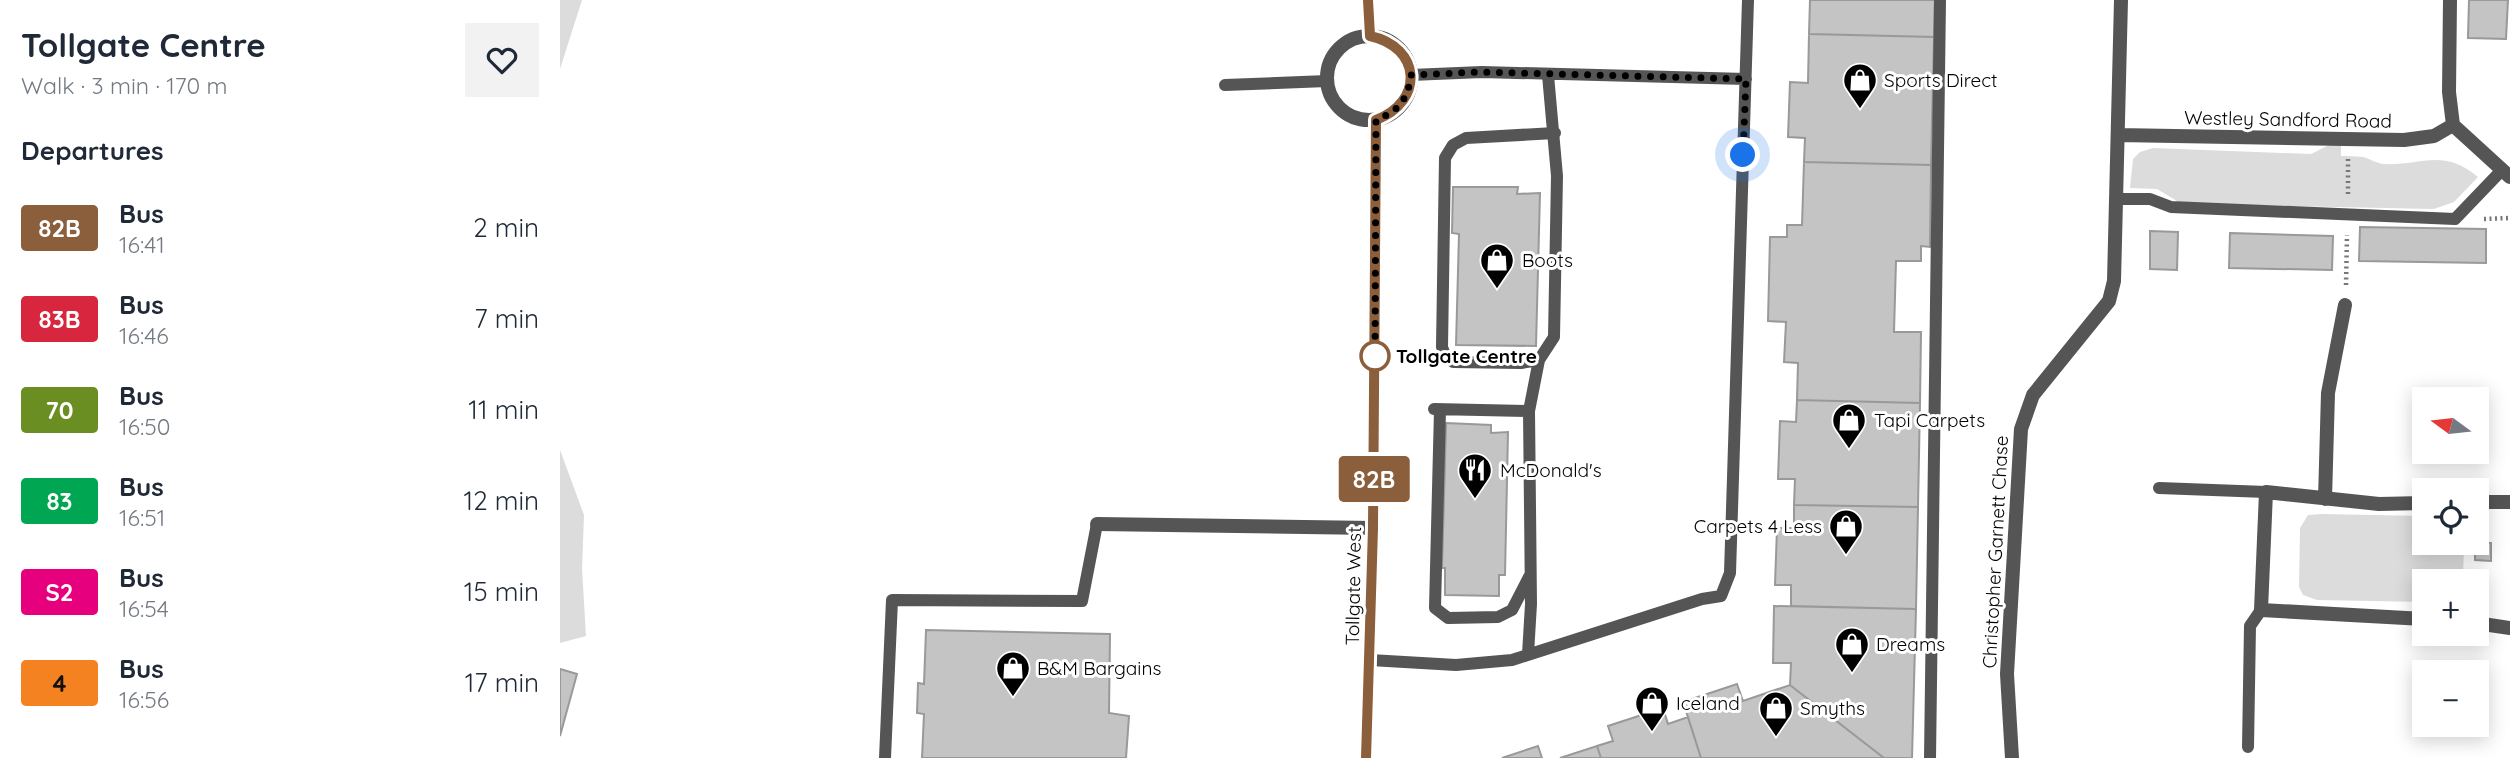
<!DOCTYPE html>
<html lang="en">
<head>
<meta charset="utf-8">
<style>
	:root { --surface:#fff; --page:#f2f2f3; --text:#1f2937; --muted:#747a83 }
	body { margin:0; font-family:Quicksand,sans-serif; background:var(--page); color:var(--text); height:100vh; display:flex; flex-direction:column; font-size:26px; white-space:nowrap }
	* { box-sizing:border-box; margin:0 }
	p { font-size:23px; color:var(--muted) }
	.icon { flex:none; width:38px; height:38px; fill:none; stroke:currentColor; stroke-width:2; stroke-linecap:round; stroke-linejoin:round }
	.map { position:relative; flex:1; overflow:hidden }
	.drawer { display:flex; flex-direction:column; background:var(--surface); width:560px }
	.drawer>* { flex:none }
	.badge { padding:0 14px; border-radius:5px; font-size:24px; line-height:46px }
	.needle { width:46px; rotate:285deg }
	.controls { position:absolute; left:1852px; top:387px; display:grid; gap:14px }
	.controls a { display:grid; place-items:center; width:77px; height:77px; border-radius:0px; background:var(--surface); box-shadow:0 4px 18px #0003; font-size:35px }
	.you { position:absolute; width:35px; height:35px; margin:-18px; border:5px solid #fff; border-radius:50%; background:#1a73e8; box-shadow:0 0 0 10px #1a73e833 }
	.map>.badge { position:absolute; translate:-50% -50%; box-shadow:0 0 0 4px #fff }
	h2 { padding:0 21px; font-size:26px; line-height:63px }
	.round { display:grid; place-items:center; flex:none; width:74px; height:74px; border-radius:0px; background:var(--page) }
	.summary { display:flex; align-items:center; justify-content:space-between; height:119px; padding:0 21px }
	h1 { font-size:33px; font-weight:800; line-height:52px }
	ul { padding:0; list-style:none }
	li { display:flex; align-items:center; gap:21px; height:91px; padding:0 21px }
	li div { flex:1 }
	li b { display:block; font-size:26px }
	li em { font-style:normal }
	li .badge { min-width:77px; font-weight:700; text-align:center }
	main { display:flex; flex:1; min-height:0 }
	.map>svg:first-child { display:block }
	.green { fill:#dcdcdc }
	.building { fill:#c4c4c4; stroke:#999; stroke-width:2 }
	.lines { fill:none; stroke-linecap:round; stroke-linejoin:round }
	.path { stroke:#777; stroke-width:4.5; stroke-dasharray:2 3.5; stroke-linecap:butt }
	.service { stroke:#555; stroke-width:12 }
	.minor { stroke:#555; stroke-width:14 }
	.tertiary { stroke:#555; stroke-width:14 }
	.line-casing { stroke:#fff; stroke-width:16 }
	.line { stroke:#8b5e3c; stroke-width:10 }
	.walk { stroke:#000; stroke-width:7; stroke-dasharray:0 12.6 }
	.stop-dot { fill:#fff; stroke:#8b5e3c; stroke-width:3.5 }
	.labels { text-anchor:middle; stroke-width:6; stroke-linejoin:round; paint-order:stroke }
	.poi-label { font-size:19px; fill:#000; stroke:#fff; text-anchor:start }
	.street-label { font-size:19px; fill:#000; stroke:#fff }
	.stop-label { font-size:19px; font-weight:bold; fill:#000; stroke:#fff; text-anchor:start }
</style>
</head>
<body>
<main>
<section class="drawer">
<div class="summary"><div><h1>Tollgate Centre</h1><p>Walk · 3 min · 170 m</p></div><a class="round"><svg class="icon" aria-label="heart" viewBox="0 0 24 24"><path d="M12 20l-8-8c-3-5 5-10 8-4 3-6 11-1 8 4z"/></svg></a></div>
<h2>Departures</h2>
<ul>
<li><span class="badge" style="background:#8b5e3c;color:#fff">82B</span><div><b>Bus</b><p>16:41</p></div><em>2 min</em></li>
<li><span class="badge" style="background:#d7263d;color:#fff">83B</span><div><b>Bus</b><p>16:46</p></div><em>7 min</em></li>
<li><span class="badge" style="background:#6b8e23;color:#fff">70</span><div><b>Bus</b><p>16:50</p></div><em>11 min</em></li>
<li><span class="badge" style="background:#00a651;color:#fff">83</span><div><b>Bus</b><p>16:51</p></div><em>12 min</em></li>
<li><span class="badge" style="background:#e6007e;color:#fff">S2</span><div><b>Bus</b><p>16:54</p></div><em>15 min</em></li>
<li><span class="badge" style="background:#f58220;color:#111">4</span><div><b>Bus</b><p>16:56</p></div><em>17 min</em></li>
</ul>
</section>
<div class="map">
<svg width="1950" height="758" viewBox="0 0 1950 758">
	<rect width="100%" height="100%" fill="#fff"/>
	<path class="green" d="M0 0H22L0 69Z
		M1771 144 1781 145V156C1788 156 1795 156 1803 157 1810 159 1816 163 1823 164 1860 166 1883 147 1918 177L1894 202 1874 209 1622 204 1597 189 1570 188 1573 159 1580 152 1593 148 1751 154Z
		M0 450 24 515 22 569 26 636 0 643Z
		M1762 514 1864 516V542L1904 543 1903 581H1864V602L1757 600 1743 595 1739 587 1740 528 1748 515Z"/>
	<path class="building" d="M1250 0H1375L1374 37 1249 34Z
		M1909 0H1948L1946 39 1908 38Z
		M1249 34 1374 37 1371 165 1244 162 1245 138 1228 137 1230 82 1248 83Z
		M1244 162 1371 165 1370 247 1361 246V261H1336L1334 332H1361L1360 403 1237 400 1238 363 1224 362 1226 322 1208 321 1210 237H1227V225H1242Z
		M893 187H958L957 194 980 193 976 346 896 345 899 234 892 233Z
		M1800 227 1926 229V263L1799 261Z
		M1590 231 1618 232 1617 270 1590 269Z
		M1670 233 1773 236 1772 270 1669 268Z
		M1237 400 1360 403 1358 507 1234 505 1235 479H1218L1220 421 1236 422Z
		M886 423 931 425V433L948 432 945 575H939V596L885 595V568H882Z
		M1234 505 1358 507 1356 609 1231 606V585H1215L1217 528H1234Z
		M1915 543H1931V561L1915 560Z
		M1214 606 1356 609 1352 758H1324L1230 685 1231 663H1213Z
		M366 630 550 634 549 713 569 716 566 758H362L364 714 357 713 358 683 364 684Z
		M0 669 17 674 0 736Z
		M1177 684 1183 701 1230 685 1324 758H1141L1123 702Z
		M1103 708 1108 724 1128 717 1141 758H1041L1037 746 1053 741 1048 726Z
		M978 746 982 758H942Z
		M1037 746 1041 758H1000Z"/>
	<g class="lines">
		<path class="path" d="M1788 194V158
			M1924 219 1950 218
			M1786 285 1787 235"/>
		<path class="service" d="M851 75 922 72 1186 79
			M665 85 767 81
			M1556 199H1590L1611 207 1895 219 1942 170
			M979 360 961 363 893 362 885 355 882 347 885 158 893 145 906 138 995 133
			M874 409 969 411
			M880 410 875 608 888 618 938 617 952 610 969 577
			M1599 488 1706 492
			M968 654 971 604 969 411 979 360 994 337 997 176 988 75
			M810 660 896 665 952 660 1142 599 1161 596 1170 573 1188 0
			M1688 747 1690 626 1701 610
			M325 758 332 600 522 601 537 524
			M1370 758 1380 0"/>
		<path class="minor" d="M1890 0 1889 92 1893 125 1950 177
			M1558 135 1844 140 1874 136 1893 125
			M1765 499 1768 393 1785 305
			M1916 502H1950
			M1864 503 1819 504 1706 492 1701 610 1864 619
			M537 524 813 528
			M1916 623 1950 628
			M1452 758 1447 674 1461 429 1473 395 1549 301 1554 281 1561 0"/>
		<path class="tertiary" d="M808 0 810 36
			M767 78a42 42 0 1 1 84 0a42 42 0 1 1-84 0Z
			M806 758 813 528 816 120"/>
	</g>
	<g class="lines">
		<g class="line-casing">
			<path id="line" d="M806 758 813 528 816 120C865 101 861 47 810 36L808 0"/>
		</g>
		<use href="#line" class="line"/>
		<path class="walk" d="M815 356V365L816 120C839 111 848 99 851 75L922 72 1186 79 1183 155"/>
	</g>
	<defs>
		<g id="shop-pin" transform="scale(1.75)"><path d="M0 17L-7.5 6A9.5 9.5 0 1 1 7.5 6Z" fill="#000" stroke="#fff"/><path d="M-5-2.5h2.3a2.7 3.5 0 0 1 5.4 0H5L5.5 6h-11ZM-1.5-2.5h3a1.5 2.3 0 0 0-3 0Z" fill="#fff"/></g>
		<g id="restaurant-pin" transform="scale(1.75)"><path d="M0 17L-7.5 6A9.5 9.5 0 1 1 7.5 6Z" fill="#000" stroke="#fff"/><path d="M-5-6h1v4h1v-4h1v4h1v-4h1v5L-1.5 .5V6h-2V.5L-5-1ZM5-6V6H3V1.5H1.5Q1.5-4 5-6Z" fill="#fff"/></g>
	</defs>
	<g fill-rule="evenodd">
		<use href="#shop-pin" x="1300" y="80"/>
		<use href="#shop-pin" x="937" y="260"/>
		<use href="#shop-pin" x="1289" y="420"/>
		<use href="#restaurant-pin" x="915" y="470"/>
		<use href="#shop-pin" x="1286" y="526"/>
		<use href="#shop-pin" x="1292" y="644"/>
		<use href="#shop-pin" x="453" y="668"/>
		<use href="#shop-pin" x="1092" y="703"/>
		<use href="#shop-pin" x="1216" y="708"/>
	</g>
	<circle class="stop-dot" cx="815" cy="356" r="14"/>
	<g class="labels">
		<g class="poi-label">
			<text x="1324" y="87">Sports Direct</text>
			<text x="962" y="267">Boots</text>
			<text x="1314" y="427">Tapi Carpets</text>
			<text x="940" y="477">McDonald's</text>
			<text x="1262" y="533" text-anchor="end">Carpets 4 Less</text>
			<text x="1316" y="651">Dreams</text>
			<text x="477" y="675">B&amp;M Bargains</text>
			<text x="1116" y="710">Iceland</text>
			<text x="1240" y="715">Smyths</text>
		</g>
		<g class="street-label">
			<text transform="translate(1728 119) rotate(1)" y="7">Westley Sandford Road</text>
			<text transform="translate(1435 552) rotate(-87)" y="7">Christopher Garnett Chase</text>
			<text transform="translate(793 586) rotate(-89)" y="7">Tollgate West</text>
		</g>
		<g class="stop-label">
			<text x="836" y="363">Tollgate Centre</text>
		</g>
	</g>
</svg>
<div class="controls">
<a><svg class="needle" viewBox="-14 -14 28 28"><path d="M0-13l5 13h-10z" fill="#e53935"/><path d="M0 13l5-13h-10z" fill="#747a83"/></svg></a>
<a><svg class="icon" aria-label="locate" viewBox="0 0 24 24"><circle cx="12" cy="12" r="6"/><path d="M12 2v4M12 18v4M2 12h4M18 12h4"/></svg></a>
<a>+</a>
<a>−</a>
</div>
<div class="you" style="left:1183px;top:155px"></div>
<b class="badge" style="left:814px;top:479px;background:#8b5e3c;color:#fff">82B</b>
</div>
</main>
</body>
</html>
